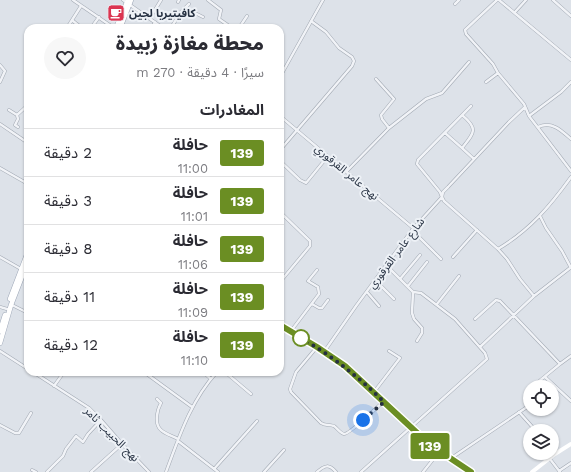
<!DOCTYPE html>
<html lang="ar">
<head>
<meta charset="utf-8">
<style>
	:root { --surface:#fff; --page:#f7f7f7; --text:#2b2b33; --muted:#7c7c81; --line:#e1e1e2 }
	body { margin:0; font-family:"Work Sans","Noto Sans Arabic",sans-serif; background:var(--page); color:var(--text); direction:rtl; height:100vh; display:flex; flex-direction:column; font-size:15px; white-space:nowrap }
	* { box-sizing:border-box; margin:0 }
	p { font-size:13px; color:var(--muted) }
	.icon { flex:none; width:22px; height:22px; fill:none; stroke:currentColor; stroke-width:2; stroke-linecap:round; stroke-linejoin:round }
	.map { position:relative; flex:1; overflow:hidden; direction:ltr }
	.side { position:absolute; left:24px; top:24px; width:260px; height:352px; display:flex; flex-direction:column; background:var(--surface); border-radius:12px; box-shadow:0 1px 3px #0004; direction:rtl }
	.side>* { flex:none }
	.badge { padding:0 8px; border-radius:3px; font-size:14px; line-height:26px }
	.controls { position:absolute; left:523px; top:380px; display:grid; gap:8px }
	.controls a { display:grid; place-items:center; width:36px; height:36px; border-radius:50%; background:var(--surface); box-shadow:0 1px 3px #0004; font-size:20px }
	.you { position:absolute; width:20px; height:20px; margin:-10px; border:3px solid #fff; border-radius:50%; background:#1a73e8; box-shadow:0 0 0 6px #1a73e833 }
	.map>.badge { position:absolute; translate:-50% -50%; box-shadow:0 0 0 2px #fff }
	h2 { padding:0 20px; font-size:15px; line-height:36px }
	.round { display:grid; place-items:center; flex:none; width:42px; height:42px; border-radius:21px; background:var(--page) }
	.overview { display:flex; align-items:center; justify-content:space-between; height:68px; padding:0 20px }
	h1 { font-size:19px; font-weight:800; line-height:30px }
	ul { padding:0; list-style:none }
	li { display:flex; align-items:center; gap:12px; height:48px; padding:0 20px; border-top:1px solid var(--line) }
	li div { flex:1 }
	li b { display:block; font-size:15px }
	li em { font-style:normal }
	li .badge { min-width:44px; font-weight:700; text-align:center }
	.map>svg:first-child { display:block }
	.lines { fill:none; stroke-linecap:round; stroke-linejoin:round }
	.street-casing { stroke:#a2a9b3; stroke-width:3.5 }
	.primary-casing { stroke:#9ca6b6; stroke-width:5.5 }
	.street { stroke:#f1f3f7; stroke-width:2.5 }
	.secondary { stroke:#fff; stroke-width:4 }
	.primary { stroke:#fff; stroke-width:4.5 }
	.line-casing { stroke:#fff; stroke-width:9 }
	.line { stroke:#6b8e23; stroke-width:6 }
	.walk { stroke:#253041; stroke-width:4; stroke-dasharray:0 7.2 }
	.stop-dot { fill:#fff; stroke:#6b8e23; stroke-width:2 }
	.labels { text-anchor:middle; stroke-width:4; stroke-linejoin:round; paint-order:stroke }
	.poi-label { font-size:11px; font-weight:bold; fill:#253041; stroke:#edf1f6; text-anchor:start }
	.street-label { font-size:11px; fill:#253041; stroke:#edf1f6 }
</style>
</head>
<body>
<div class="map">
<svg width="571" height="472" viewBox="0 0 571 472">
	<rect width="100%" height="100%" fill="#dde2e9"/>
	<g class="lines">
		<g class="street-casing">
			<path id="street" d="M73 0 114 28
				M123 0 163 28
				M208 0 221 10 219 19 232 28
				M497 0 465 30 466 34 493 64 498 73 524 104 529 116 571 171
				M499 0 571 60
				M553 0 571 16
				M178 2 179 0
				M455 4 459 0
				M185 8 203 17
				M515 12 526 0
				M150 18 161 0
				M73 21 82 28
				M67 28 81 6
				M91 28 99 17
				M152 28 155 22
				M171 28 180 13 189 4
				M239 28 247 16
				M0 65 5 71 0 82
				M280 77 323 0
				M376 79 394 99 381 115 382 119 389 128
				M486 82 498 73
				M525 107 509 122 448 187 443 192 442 197 444 201 498 249C530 230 550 206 571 177
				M9 110 17 115 28 105
				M17 115 18 119 15 125 18 127
				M462 115C479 129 474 133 462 148L474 159
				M280 116 413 228
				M529 116 561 92 571 82
				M0 124 28 143
				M538 127C552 121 561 130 571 139
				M445 133 462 148
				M280 150 352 66 354 61 352 57 339 48 326 32 311 21
				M280 161 300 180 306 183 328 156
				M0 168 28 184
				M347 171 389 128 426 99 442 93 469 62
				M280 212 310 241V246L280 282
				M540 216 546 228 562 251 571 268
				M412 230 441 259
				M498 249 507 259 520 279 534 296
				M0 257 21 269
				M453 257 477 230
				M400 279 420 255
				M375 280 394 299
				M408 286 427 262
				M367 292 379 306
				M413 292 412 313 414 319 422 328V333L417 341
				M312 304 319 308H322L328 300
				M437 304 459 276
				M12 305 28 313
				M0 307 7 309
				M475 319 496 300 500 301 560 364 571 356
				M291 331 319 294 318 287 308 281 317 270
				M317 347 296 372 290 389 291 392 321 423C326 426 329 424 334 426 337 428 340 433 344 434 349 435 377 407 383 402
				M480 347 534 296 570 268
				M0 351 28 369
				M324 352 356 306 412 230 442 197 440 192 417 164 418 160 471 106
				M33 372 89 408 101 420 122 444 149 472
				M144 372 192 407
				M203 372 211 379
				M225 372 251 394
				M545 377 571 401
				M54 386 64 372
				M532 387 560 364
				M374 392 400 358 389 351
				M157 399 161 403C157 410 154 424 161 430 165 434 173 436 178 439
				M519 412 536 431
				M0 425 15 433H19L31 413
				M178 441 218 472
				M450 459 530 405
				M550 459 560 472
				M214 469 257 421
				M32 470 36 472
				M559 471 571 463
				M47 472 63 456 66 449 76 436 83 442 88 434 101 420
				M91 472 122 444
				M166 472C179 437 191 400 217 372
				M264 472 284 450
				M317 472C325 465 329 464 336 472
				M361 472 487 359 485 353 455 319 421 293 413 292 386 265
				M423 472 439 452"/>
		</g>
		<g class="primary-casing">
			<path id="primary" d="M116 28 128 0
				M120 28 131 0
				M10 299 28 252
				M0 331 5 315
				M0 343 11 305 28 261"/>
		</g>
		<use href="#street" class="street"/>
		<path class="secondary" d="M280 325 317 347 345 366 429 445 471 472
			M532 472 555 454 571 444"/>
		<use href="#primary" class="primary"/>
	</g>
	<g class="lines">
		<g class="line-casing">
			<path id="line" d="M280 325 317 347 345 366 429 444 471 472"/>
		</g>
		<use href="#line" class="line"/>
		<path class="walk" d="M301 338C332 356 359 377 384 402L363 420"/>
	</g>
	<defs>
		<g id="cafe-square" transform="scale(0.9)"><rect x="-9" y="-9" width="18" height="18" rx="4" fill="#db3551" stroke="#edf1f6"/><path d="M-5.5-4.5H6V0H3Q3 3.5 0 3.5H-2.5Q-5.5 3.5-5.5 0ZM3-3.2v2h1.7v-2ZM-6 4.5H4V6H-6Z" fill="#fff"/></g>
	</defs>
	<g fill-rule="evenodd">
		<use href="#cafe-square" x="116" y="13"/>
	</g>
	<circle class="stop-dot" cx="301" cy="338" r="8"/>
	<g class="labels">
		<g class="poi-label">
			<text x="129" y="17">كافيتيريا لجين</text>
		</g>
		<g class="street-label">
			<text transform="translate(347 172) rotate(40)" y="4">نهج عامر القرقوري</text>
			<text transform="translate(396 253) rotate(-53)" y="4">شارع عامر القرقوري</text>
			<text transform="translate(112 434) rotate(45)" y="4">نهج الحبيب ثامر</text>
		</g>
	</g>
</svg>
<div class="controls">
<a><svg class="icon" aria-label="locate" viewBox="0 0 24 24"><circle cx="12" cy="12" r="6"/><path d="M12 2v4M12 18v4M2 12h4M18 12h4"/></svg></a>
<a><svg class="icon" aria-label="layers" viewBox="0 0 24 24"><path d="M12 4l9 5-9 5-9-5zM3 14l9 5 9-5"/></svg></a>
</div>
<div class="you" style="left:363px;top:420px"></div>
<b class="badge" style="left:430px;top:446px;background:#6b8e23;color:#fff">139</b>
<section class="side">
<div class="overview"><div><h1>محطة مغازة زبيدة</h1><p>سيرًا · 4 دقيقة · 270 m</p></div><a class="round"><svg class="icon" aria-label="heart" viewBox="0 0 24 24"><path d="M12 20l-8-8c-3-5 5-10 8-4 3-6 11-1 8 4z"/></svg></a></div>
<h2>المغادرات</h2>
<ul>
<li><span class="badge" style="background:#6b8e23;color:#fff">139</span><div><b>حافلة</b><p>11:00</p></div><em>2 دقيقة</em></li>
<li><span class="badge" style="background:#6b8e23;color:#fff">139</span><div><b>حافلة</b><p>11:01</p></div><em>3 دقيقة</em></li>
<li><span class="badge" style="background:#6b8e23;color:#fff">139</span><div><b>حافلة</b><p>11:06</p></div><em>8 دقيقة</em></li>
<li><span class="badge" style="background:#6b8e23;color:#fff">139</span><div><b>حافلة</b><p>11:09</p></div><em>11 دقيقة</em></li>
<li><span class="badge" style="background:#6b8e23;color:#fff">139</span><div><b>حافلة</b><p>11:10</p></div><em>12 دقيقة</em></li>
</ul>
</section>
</div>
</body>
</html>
